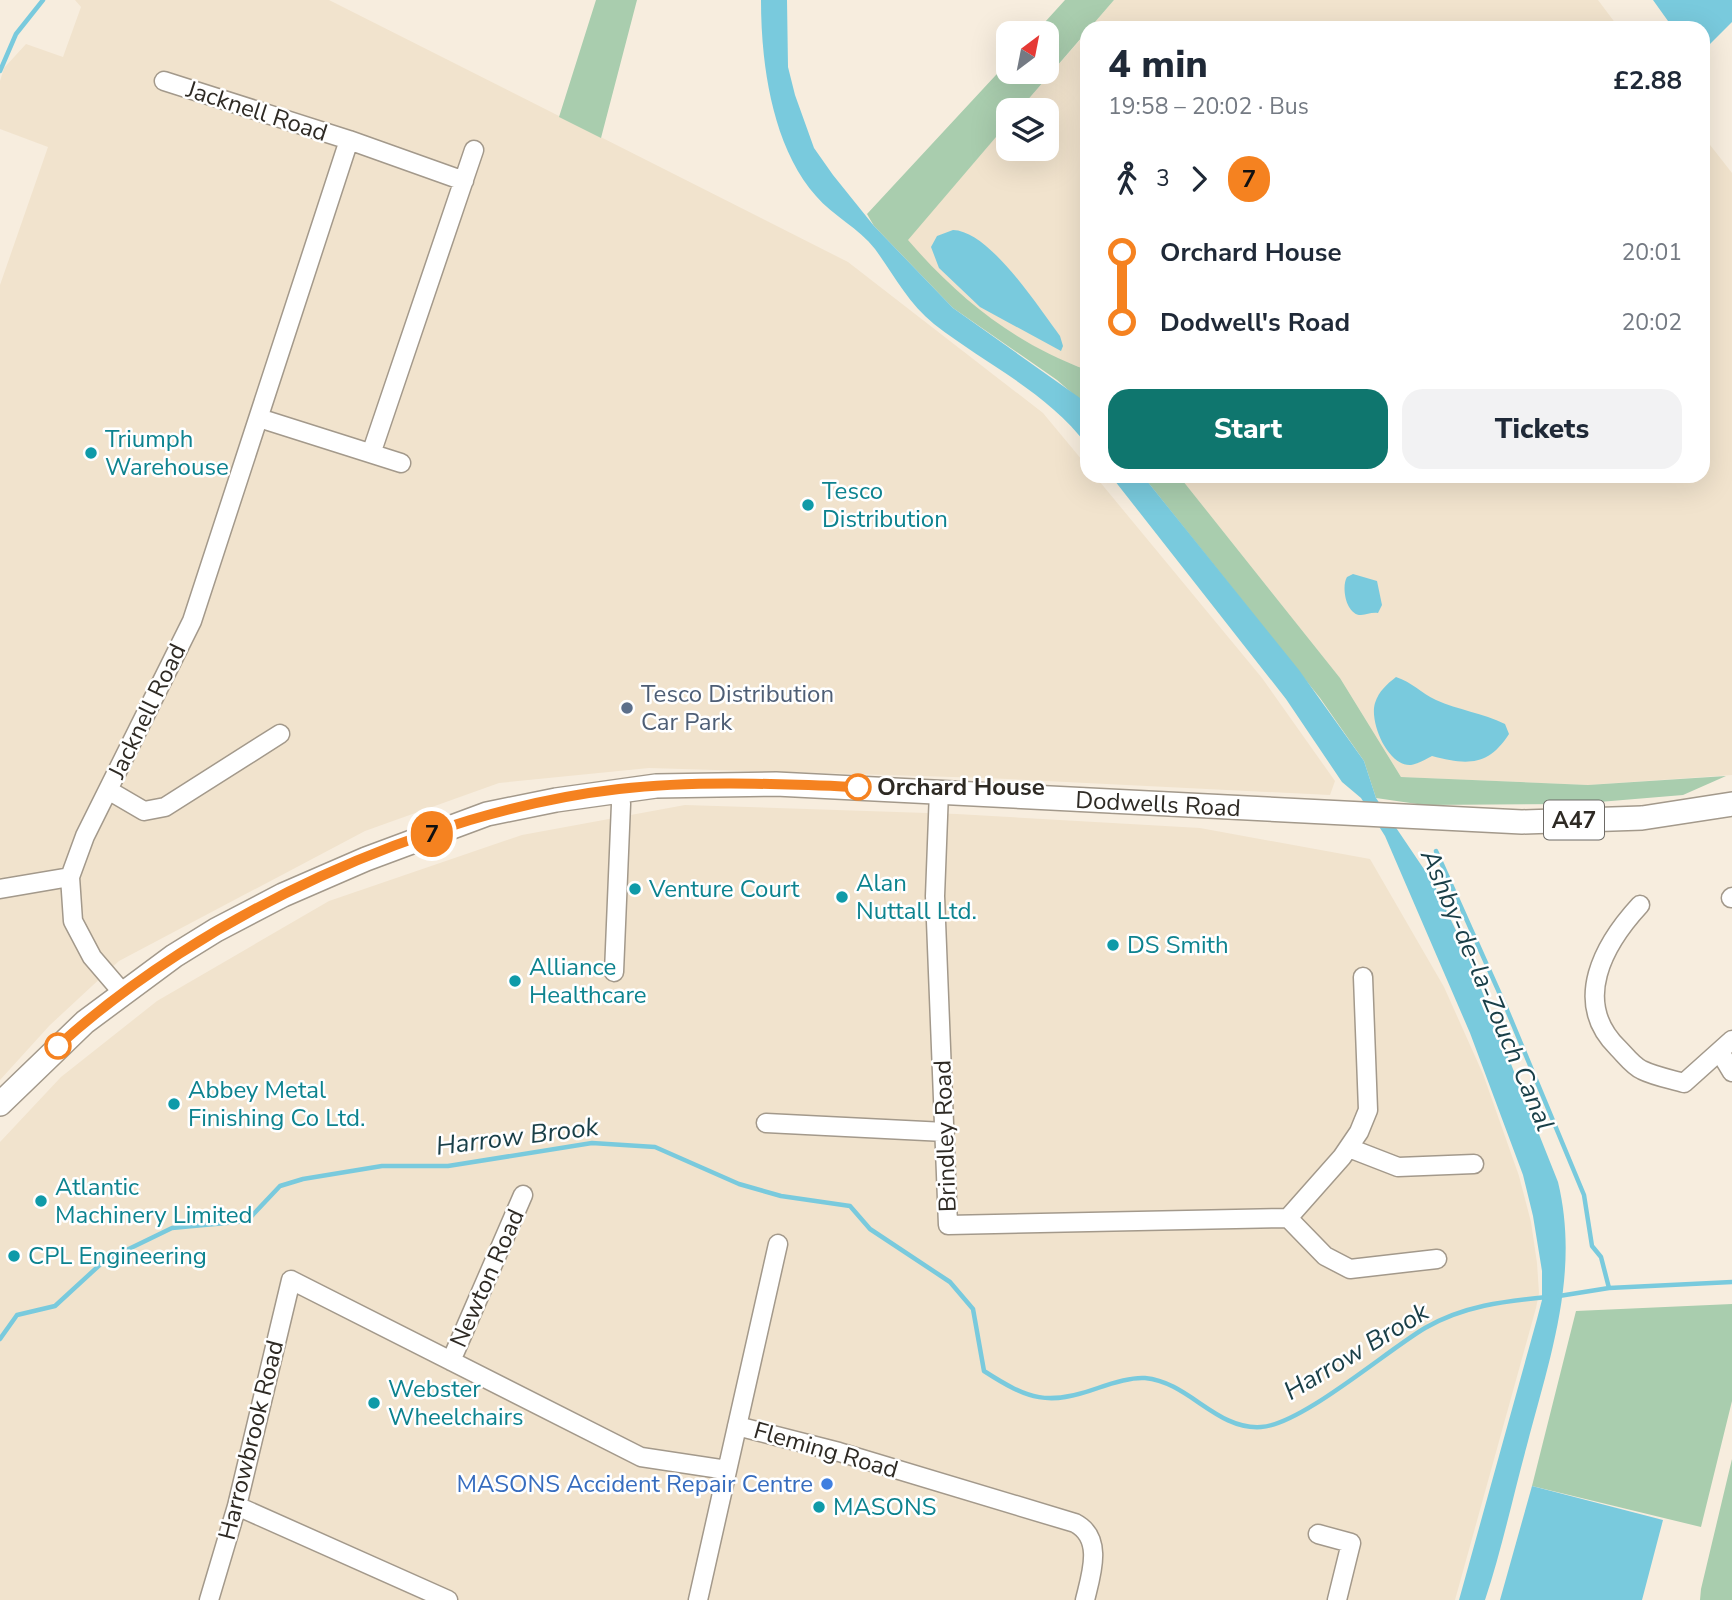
<!DOCTYPE html>
<html lang="en">
<head>
<meta charset="utf-8">
<style>
	:root { --surface:#fff; --page:#f2f2f3; --text:#1f2937; --muted:#747a83; --accent:#0f766e }
	body { margin:0; font-family:"Nunito Sans",sans-serif; background:var(--page); color:var(--text); height:100vh; display:flex; flex-direction:column; font-size:26px; white-space:nowrap }
	* { box-sizing:border-box; margin:0 }
	p { font-size:23px; color:var(--muted) }
	.icon { flex:none; width:38px; height:38px; fill:none; stroke:currentColor; stroke-width:2; stroke-linecap:round; stroke-linejoin:round }
	.map { position:relative; flex:1; overflow:hidden }
	.panel { position:absolute; left:1080px; top:21px; width:630px; height:462px; display:flex; flex-direction:column; background:var(--surface); border-radius:21px; box-shadow:0 7px 28px #0002 }
	.panel>* { flex:none }
	.badge { padding:0 14px; border-radius:23px; font-size:24px; line-height:46px }
	.needle { width:46px; rotate:32deg }
	.buttons { position:absolute; left:996px; top:21px; display:grid; gap:14px }
	.buttons a { display:grid; place-items:center; width:63px; height:63px; border-radius:14px; background:var(--surface); box-shadow:0 7px 28px #0002; font-size:35px }
	.map>.badge { position:absolute; translate:-50% -50%; box-shadow:0 0 0 4px #fff }
	.legs { display:flex; align-items:center; gap:10px; height:77px; padding:0 28px; font-size:23px }
	.legs p { margin-inline-start:auto }
	.overview { display:flex; align-items:center; justify-content:space-between; height:119px; padding:0 28px }
	h1 { font-size:38px; font-weight:800; line-height:52px }
	.primary-button { display:flex; gap:14px; margin-top:auto; padding:14px 28px }
	.primary-button a { flex:1; height:80px; border-radius:21px; background:var(--accent); color:#fff; font-size:28px; font-weight:800; line-height:80px; text-align:center }
	.primary-button a+a { background:var(--page); color:var(--text) }
	ul { padding:0 28px; list-style:none }
	li { display:flex; align-items:center; gap:24px; height:70px; font-size:26px }
	li i { display:grid; place-items:center; width:10px; height:100%; margin:0 9px; background:currentColor }
	li i::after { content:''; width:18px; height:18px; margin:-9px; border:5px solid; border-radius:50%; background:var(--surface) }
	li p { margin-inline-start:auto }
	li:first-child i { background:linear-gradient(#0000 50%,currentColor 0) }
	li:last-child i { background:linear-gradient(currentColor 50%,#0000 0) }
	.map>svg:first-child { display:block }
	.built { fill:#f1e3cd }
	.green { fill:#a9cdae }
	.water { fill:#79cadd }
	.lines { fill:none; stroke-linecap:round; stroke-linejoin:round }
	.stream { stroke:#79cadd; stroke-width:4.5 }
	.minor-casing { stroke:#a3998b; stroke-width:21 }
	.major-casing { stroke:#a3998b; stroke-width:26 }
	.minor { stroke:#fff; stroke-width:18 }
	.major { stroke:#fff; stroke-width:23 }
	.line-1-casing { stroke:#fff; stroke-width:16 }
	.line-1 { stroke:#f58220; stroke-width:10 }
	.culture-dot { fill:#0f9aa8; stroke:#fff; stroke-width:2.5 }
	.service-dot { fill:#5c6f8a; stroke:#fff; stroke-width:2.5 }
	.stop-1-dot { fill:#fff; stroke:#f58220; stroke-width:3.5 }
	.shop-dot { fill:#3f7fe0; stroke:#fff; stroke-width:2.5 }
	.labels { text-anchor:middle; stroke-width:5; stroke-linejoin:round; paint-order:stroke }
	.shield { fill:#fff; stroke:#6d6a66; stroke-width:2 }
	.shield-label { font-size:23px; font-weight:bold; fill:#2e2a24 }
	.street-label { font-size:24px; fill:#2e2a24; stroke:#fff }
	.culture-label { font-size:24px; fill:#0d838f; stroke:#fff; text-anchor:start }
	.service-label { font-size:24px; fill:#4e5e75; stroke:#fff; text-anchor:start }
	.stop-label { font-size:24px; font-weight:bold; fill:#2e2a24; stroke:#fff; text-anchor:start }
	.shop-label { font-size:24px; fill:#366cbe; stroke:#fff; text-anchor:end }
	.water-label { font-size:26px; font-style:italic; fill:#193f48; stroke:#fff }
</style>
</head>
<body>
<div class="map">
<svg width="1732" height="1600" viewBox="0 0 1732 1600">
	<rect width="100%" height="100%" fill="#f7edde"/>
	<path class="built" d="M75 0H329L848 262 1043 413 1087 466V476H1095L1262 678 1335 781 1330 795 986 778 649 768 499 783 365 831 119 961 50 1025 0 1080V285L48 147 0 129V81L4 68 26 44 63 57 81 7Z
		M1114 0H1598L1619 28H1090Z
		M1087 32V370L1048 355 980 313 938 276 907 240 1008 123V149H1046V110H1019Z
		M1703 136 1732 173V775L1588 785 1401 777 1340 678 1179 476H1703Z
		M685 805 957 814 1200 828 1370 859 1444 987 1483 1074 1519 1176 1531 1222 1537 1263 1539 1293 1536 1308 1455 1600H0V1142L61 1077 157 1001 329 901 522 835Z"/>
	<path class="green" d="M596 0H637L601 138 559 117Z
		M1065 0H1114L1019 110H1008V123L908 240C958 298 1014 343 1087 370V406L1057 380 953 308 874 226 867 214 1008 62V72H1046V33H1035Z
		M1143 476H1179L1340 678 1401 777 1588 785 1726 776 1683 795 1575 804 1424 805 1376 798 1364 761 1320 698Z
		M1732 1304V1401L1701 1527 1532 1486 1576 1311Z
		M1732 1459V1600H1700L1701 1589Z"/>
	<path class="water" d="M761 0H787L788 67 795 95 814 148 833 175 874 226 953 308 1080 398 1087 406V445C1046 391 985 364 934 324 908 303 894 275 875 249 859 228 833 216 816 196 772 146 761 64 761 0Z
		M1653 0H1732V22L1703 51V28H1673Z
		M953 230C990 231 1038 307 1060 336L1063 346 1061 351 980 307 939 268 931 247 937 236Z
		M1111 476H1143L1299 670 1364 761 1376 798 1434 884 1468 956 1558 1182C1580 1273 1550 1357 1527 1445 1513 1496 1502 1549 1485 1600H1459L1537 1319 1542 1300V1271L1533 1216 1523 1175 1470 1033 1385 836 1361 798 1342 782 1286 699Z
		M1353 574 1377 581 1382 605 1378 613C1371 612 1367 615 1361 615 1346 615 1341 587 1347 577Z
		M1396 677C1412 682 1421 693 1436 700 1458 710 1483 713 1505 724L1509 734C1488 767 1466 765 1432 756 1426 759 1418 764 1411 765 1388 767 1369 722 1375 703 1379 691 1387 684 1396 677Z
		M1532 1486 1663 1520 1642 1600H1500Z"/>
	<g class="lines">
		<path class="stream" d="M0 71 16 34 43 0
			M1436 851 1507 1010 1584 1195 1592 1246 1601 1257 1609 1288
			M1559 1296 1609 1288 1732 1282
			M0 1339 17 1315 55 1306 104 1261 172 1228 247 1221 280 1186 303 1179 382 1166H448L592 1143 655 1147 739 1184 781 1196 850 1206 870 1229 950 1282 973 1309 984 1371C1029 1400 1048 1406 1098 1388 1112 1383 1131 1377 1145 1378 1189 1382 1216 1430 1261 1427 1301 1425 1386 1351 1425 1328 1463 1306 1504 1301 1547 1297"/>
		<g class="minor-casing">
			<path id="minor" d="M164 81 349 140 464 181
				M259 418 401 463
				M372 451 474 150
				M108 790 144 811 165 807 280 734
				M939 791 935 896 948 1225 1288 1218 1342 1157 1359 1132 1368 1110 1363 977
				M0 889 70 877
				M1731 898 1732 897
				M1640 905C1604 944 1571 1002 1618 1048 1625 1055 1633 1066 1642 1070 1654 1076 1670 1079 1684 1083L1732 1040
				M614 972 621 804 618 790
				M122 992 92 957 73 921 70 877 85 836 192 621 349 140
				M1720 1052 1732 1072
				M766 1123 945 1132
				M1349 1148 1398 1167 1474 1164
				M1288 1218 1325 1256 1350 1269 1437 1259
				M451 1361 523 1195
				M737 1426 839 1452 1075 1523C1104 1538 1091 1575 1085 1600
				M237 1506 448 1600
				M1318 1534 1351 1543 1337 1600
				M209 1600 237 1506 291 1280 641 1457 727 1470
				M698 1600 778 1244"/>
		</g>
		<g class="major-casing">
			<path id="major" d="M0 1104 85 1022 174 956 216 930 283 895 366 859 487 814 556 800 656 786 776 784 1522 822 1642 818 1732 804"/>
		</g>
		<use href="#minor" class="minor"/>
		<use href="#major" class="major"/>
	</g>
	<g class="lines">
		<g class="line-1-casing">
			<path id="line-1" d="M58 1046C202 915 426 811 619 789 698 780 779 784 858 787"/>
		</g>
		<use href="#line-1" class="line-1"/>
	</g>
	<g class="culture-dot">
		<circle cx="91" cy="453" r="7"/>
		<circle cx="808" cy="505" r="7"/>
		<circle cx="635" cy="889" r="7"/>
		<circle cx="842" cy="897" r="7"/>
		<circle cx="1113" cy="945" r="7"/>
		<circle cx="515" cy="981" r="7"/>
		<circle cx="174" cy="1104" r="7"/>
		<circle cx="41" cy="1201" r="7"/>
		<circle cx="14" cy="1256" r="7"/>
		<circle cx="374" cy="1403" r="7"/>
		<circle cx="819" cy="1507" r="7"/>
	</g>
	<circle class="service-dot" cx="627" cy="708" r="7"/>
	<g class="stop-1-dot">
		<circle cx="858" cy="787" r="12"/>
		<circle cx="58" cy="1046" r="12"/>
	</g>
	<circle class="shop-dot" cx="827" cy="1484" r="7"/>
	<g class="labels">
		<rect class="shield" x="1544" y="800.5" width="60" height="39" rx="5"/>
		<g class="shield-label">
			<text x="1574" y="828">A47</text>
		</g>
		<g class="street-label">
			<text transform="translate(257 111) rotate(18)" y="8">Jacknell Road</text>
			<text transform="translate(147 711) rotate(-64)" y="8">Jacknell Road</text>
			<text transform="translate(1158 804) rotate(3)" y="8">Dodwells Road</text>
			<text transform="translate(945 1136) rotate(-92)" y="8">Brindley Road</text>
			<text transform="translate(487 1278) rotate(-66)" y="8">Newton Road</text>
			<text transform="translate(251 1440) rotate(-76)" y="8">Harrowbrook Road</text>
			<text transform="translate(826 1450) rotate(16)" y="8">Fleming Road</text>
		</g>
		<g class="culture-label">
			<text x="105" y="447">Triumph<tspan x="105" dy="28">Warehouse</tspan></text>
			<text x="822" y="499">Tesco<tspan x="822" dy="28">Distribution</tspan></text>
			<text x="856" y="891">Alan<tspan x="856" dy="28">Nuttall Ltd.</tspan></text>
			<text x="649" y="897">Venture Court</text>
			<text x="1127" y="953">DS Smith</text>
			<text x="529" y="975">Alliance<tspan x="529" dy="28">Healthcare</tspan></text>
			<text x="188" y="1098">Abbey Metal<tspan x="188" dy="28">Finishing Co Ltd.</tspan></text>
			<text x="55" y="1195">Atlantic<tspan x="55" dy="28">Machinery Limited</tspan></text>
			<text x="28" y="1264">CPL Engineering</text>
			<text x="388" y="1397">Webster<tspan x="388" dy="28">Wheelchairs</tspan></text>
			<text x="833" y="1515">MASONS</text>
		</g>
		<g class="service-label">
			<text x="641" y="702">Tesco Distribution<tspan x="641" dy="28">Car Park</tspan></text>
		</g>
		<g class="stop-label">
			<text x="877" y="795">Orchard House</text>
		</g>
		<g class="shop-label">
			<text x="813" y="1492">MASONS Accident Repair Centre</text>
		</g>
		<g class="water-label">
			<text transform="translate(1488 990) rotate(67)" y="9">Ashby-de-la-Zouch Canal</text>
			<text transform="translate(517 1136) rotate(-7)" y="9">Harrow Brook</text>
			<text transform="translate(1356 1351) rotate(-31)" y="9">Harrow Brook</text>
		</g>
	</g>
</svg>
<div class="buttons">
<a><svg class="needle" viewBox="-14 -14 28 28"><path d="M0-13l5 13h-10z" fill="#e53935"/><path d="M0 13l5-13h-10z" fill="#747a83"/></svg></a>
<a><svg class="icon" aria-label="layers" viewBox="0 0 24 24"><path d="M12 4l9 5-9 5-9-5zM3 14l9 5 9-5"/></svg></a>
</div>
<b class="badge" style="left:432px;top:834px;background:#f58220;color:#111">7</b>
<section class="panel">
<div class="overview"><div><h1>4 min</h1><p>19:58 – 20:02 · Bus</p></div><b>£2.88</b></div>
<div class="legs"><svg class="icon" aria-label="walk" viewBox="0 0 24 24"><circle cx="13" cy="4" r="2"/><path d="M13 8l-2 6 4 7M11 14l-3 7M7 12l3-4h3l4 4"/></svg>3<svg class="icon" aria-label="forward" viewBox="0 0 24 24"><path d="M9 5l7 7-7 7"/></svg><b class="badge" style="background:#f58220;color:#111">7</b></div>
<ul>
<li><i style="color:#f58220"></i><b>Orchard House</b><p>20:01</p></li>
<li><i style="color:#f58220"></i><b>Dodwell's Road</b><p>20:02</p></li>
</ul>
<div class="primary-button"><a>Start</a><a>Tickets</a></div>
</section>
</div>
</body>
</html>
